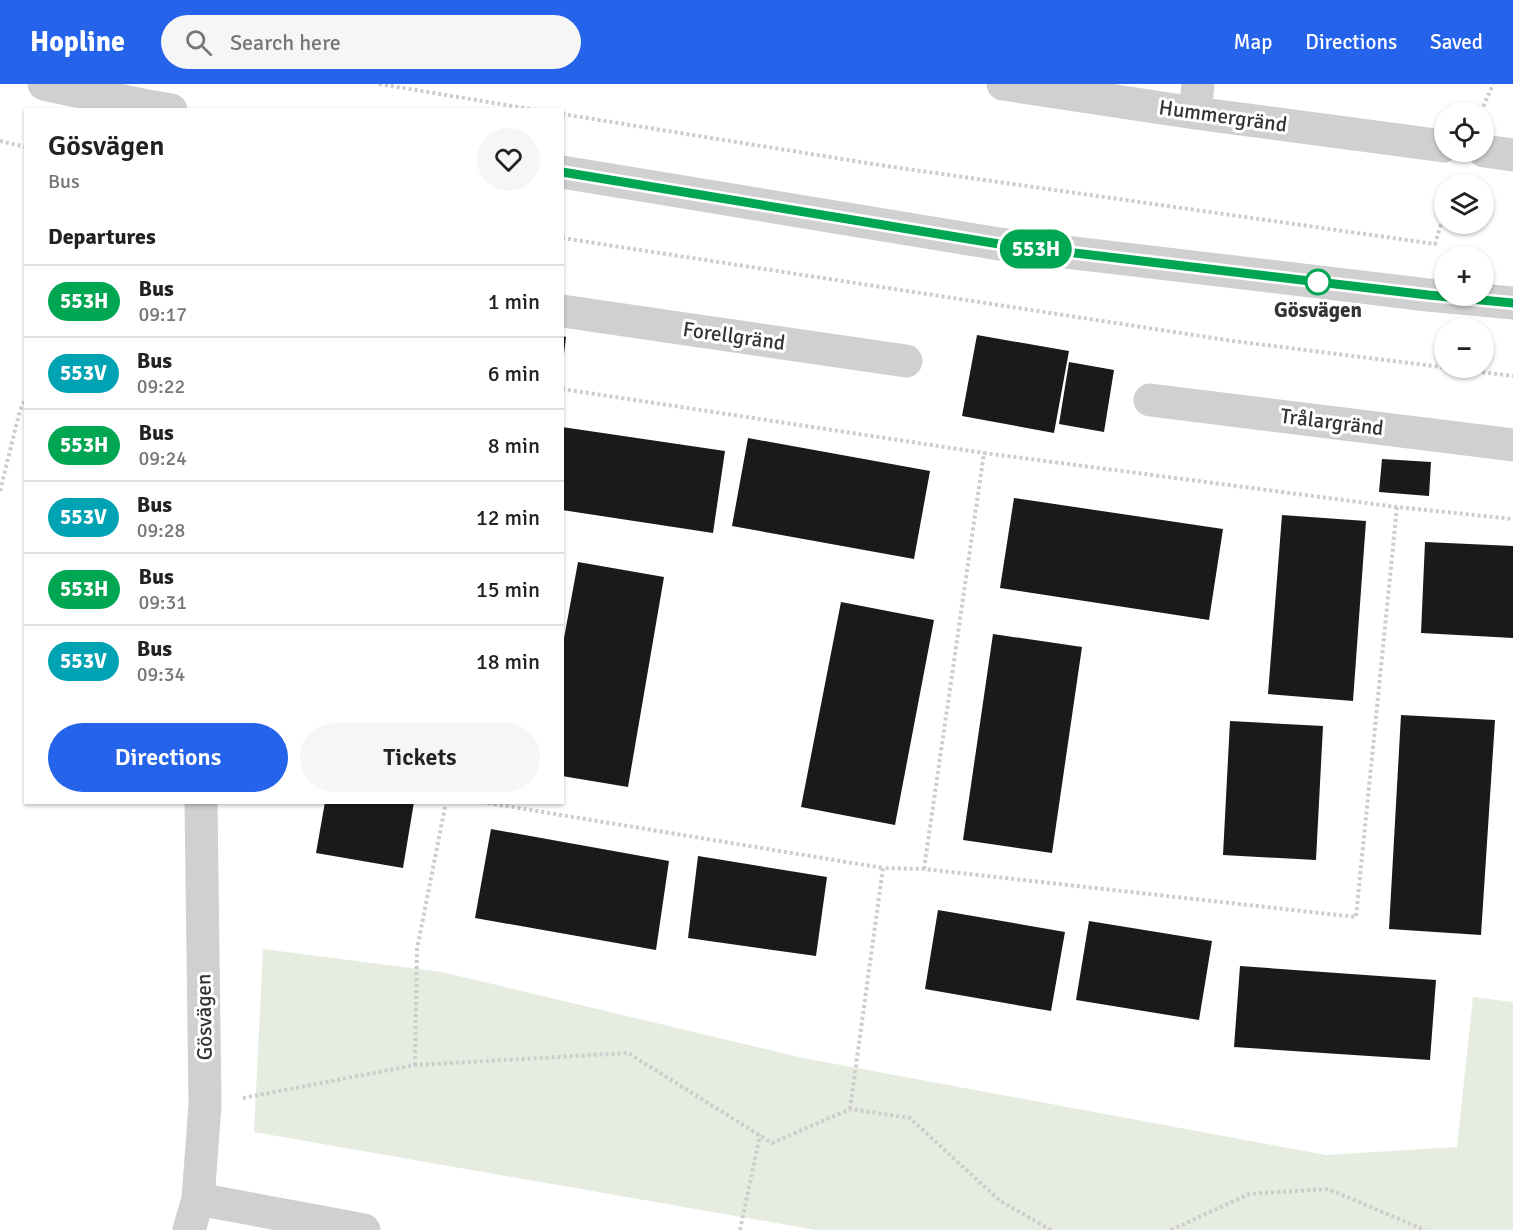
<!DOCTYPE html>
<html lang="en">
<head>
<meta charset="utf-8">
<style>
	:root { --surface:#fff; --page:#f6f6f6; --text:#222; --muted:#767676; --line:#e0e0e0; --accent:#2563eb }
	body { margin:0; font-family:Signika,sans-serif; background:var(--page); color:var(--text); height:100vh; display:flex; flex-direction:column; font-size:22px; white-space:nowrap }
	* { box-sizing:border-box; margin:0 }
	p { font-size:20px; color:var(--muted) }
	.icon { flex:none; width:33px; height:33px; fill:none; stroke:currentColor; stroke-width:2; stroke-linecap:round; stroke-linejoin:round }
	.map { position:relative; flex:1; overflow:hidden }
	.details { position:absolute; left:24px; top:24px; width:540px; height:696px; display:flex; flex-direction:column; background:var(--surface); border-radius:0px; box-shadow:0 2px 4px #0004 }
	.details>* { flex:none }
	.badge { padding:0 12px; border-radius:20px; font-size:21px; line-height:39px }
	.tools { position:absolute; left:1434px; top:18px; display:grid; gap:12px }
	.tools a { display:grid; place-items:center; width:60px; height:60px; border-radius:50%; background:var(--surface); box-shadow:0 2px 4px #0004; font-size:30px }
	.map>.badge { position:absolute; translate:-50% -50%; box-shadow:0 0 0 3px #fff }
	h2 { padding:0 24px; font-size:22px; line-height:54px }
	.round { display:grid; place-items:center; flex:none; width:63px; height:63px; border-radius:32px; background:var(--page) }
	.headline { display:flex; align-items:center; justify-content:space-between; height:102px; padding:0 24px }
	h1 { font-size:28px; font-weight:600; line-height:45px }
	.action { display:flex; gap:12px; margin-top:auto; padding:12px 24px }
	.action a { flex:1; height:69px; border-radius:36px; background:var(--accent); color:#fff; font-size:24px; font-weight:600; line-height:69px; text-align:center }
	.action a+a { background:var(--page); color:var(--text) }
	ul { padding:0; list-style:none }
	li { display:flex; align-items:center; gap:18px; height:72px; padding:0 24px; border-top:2px solid var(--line) }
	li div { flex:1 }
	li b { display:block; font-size:22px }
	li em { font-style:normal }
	li .badge { min-width:66px; font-weight:700; text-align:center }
	header { display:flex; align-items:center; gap:36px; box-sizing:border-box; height:84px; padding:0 30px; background:var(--accent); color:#fff }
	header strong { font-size:28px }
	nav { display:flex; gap:33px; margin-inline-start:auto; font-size:21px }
	.search { width:420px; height:54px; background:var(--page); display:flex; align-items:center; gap:15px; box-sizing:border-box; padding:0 21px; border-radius:33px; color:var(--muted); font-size:22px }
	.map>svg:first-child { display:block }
	.green { fill:#e6ecdf }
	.building { fill:#1a1a1a }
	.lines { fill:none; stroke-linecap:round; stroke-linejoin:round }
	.path { stroke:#cdcdcd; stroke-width:4; stroke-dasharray:3 3; stroke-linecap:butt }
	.minor { stroke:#d0d0d0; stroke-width:33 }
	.line-casing { stroke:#fff; stroke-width:14 }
	.line { stroke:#00a651; stroke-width:9 }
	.stop-dot { fill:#fff; stroke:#00a651; stroke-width:3 }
	.labels { text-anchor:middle; stroke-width:6; stroke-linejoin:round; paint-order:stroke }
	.street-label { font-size:21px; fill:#333; stroke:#fff }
	.stop-label { font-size:21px; font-weight:bold; fill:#333; stroke:#fff }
</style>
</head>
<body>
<header>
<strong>Hopline</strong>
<div class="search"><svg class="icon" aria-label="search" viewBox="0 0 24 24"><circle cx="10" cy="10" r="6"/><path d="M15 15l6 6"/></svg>Search here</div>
<nav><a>Map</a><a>Directions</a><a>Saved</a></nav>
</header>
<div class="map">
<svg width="1513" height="1146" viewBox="0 0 1513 1146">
	<rect width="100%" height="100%" fill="#fff"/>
	<path class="green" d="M263 865 442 888 803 974 1326 1071 1457 1063 1473 913 1513 918V1146H816L254 1048Z"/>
	<path class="building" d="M977 251 1069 267 1054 349 962 332Z
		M562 252 566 253 564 270H562Z
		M1069 278 1114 286 1104 348 1059 340Z
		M562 343 725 367 713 449 562 426Z
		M748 354 930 387 914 475 732 442Z
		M1382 375 1431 378 1429 412 1379 408Z
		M1014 414 1223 445 1209 536 1000 504Z
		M1282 431 1366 437 1353 617 1268 610Z
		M1425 458 1513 462V554L1421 549Z
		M578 478 664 493 628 703 562 692V565Z
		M841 518 934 536 895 741 801 723Z
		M993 550 1082 563 1052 769 963 756Z
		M1401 631 1495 636 1481 851 1389 845Z
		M1230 637 1323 642 1316 776 1223 771Z
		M325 718H414L403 784 316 769Z
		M491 745 669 777 656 866 475 834Z
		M698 772 827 793 816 872 688 854Z
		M938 826 1065 848 1051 927 925 905Z
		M1089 837 1212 857 1199 936 1076 916Z
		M1240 882 1436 896 1430 976 1234 963Z"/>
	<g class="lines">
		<path class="path" d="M379 0 537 26
			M1481 28 1493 0
			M562 30 886 82 1435 160 1444 130
			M0 57 26 63
			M562 154 1233 257 1513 292
			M562 305 984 369
			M0 407 20 326 26 314
			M482 718 883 784
			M924 785 984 369 1397 423
			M415 981 417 865 446 718
			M243 1014 415 981 628 969 772 1059 850 1025 910 1034 1000 1117 1051 1146
			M850 1025 883 784 924 785 1356 833 1397 423 1513 435
			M740 1146 760 1051
			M1171 1146 1249 1110 1328 1105 1425 1146"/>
		<path class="minor" d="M44 0 142 21 171 26
			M1003 0 1195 29 1444 62
			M1195 29 1198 0
			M1484 67 1513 71
			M562 88 999 160 1428 211 1513 219
			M562 227 906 277
			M1150 316 1513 361
			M198 1115 364 1146
			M189 1146 198 1115 205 1021 201 718"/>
	</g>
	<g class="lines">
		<g class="line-casing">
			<path id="line" d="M562 88 999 160 1428 211 1513 219"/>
		</g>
		<use href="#line" class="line"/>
	</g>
	<circle class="stop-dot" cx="1318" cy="198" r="12"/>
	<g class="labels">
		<g class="street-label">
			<text transform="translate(1223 32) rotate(8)" y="7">Hummergränd</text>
			<text transform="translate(734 252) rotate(8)" y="7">Forellgränd</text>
			<text transform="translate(1332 338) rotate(7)" y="7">Trålargränd</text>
			<text transform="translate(204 933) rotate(-91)" y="7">Gösvägen</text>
		</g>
		<g class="stop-label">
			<text x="1318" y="233">Gösvägen</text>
		</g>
	</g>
</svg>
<div class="tools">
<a><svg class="icon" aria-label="locate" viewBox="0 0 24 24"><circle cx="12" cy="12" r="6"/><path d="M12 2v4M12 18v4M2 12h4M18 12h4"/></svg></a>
<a><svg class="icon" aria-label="layers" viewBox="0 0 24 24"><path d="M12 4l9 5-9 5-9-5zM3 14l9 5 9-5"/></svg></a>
<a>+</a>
<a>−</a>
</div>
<b class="badge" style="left:1036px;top:165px;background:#00a651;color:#fff">553H</b>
<section class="details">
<div class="headline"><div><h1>Gösvägen</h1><p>Bus</p></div><a class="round"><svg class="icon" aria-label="heart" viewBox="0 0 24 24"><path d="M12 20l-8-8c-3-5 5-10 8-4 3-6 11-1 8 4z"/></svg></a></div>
<h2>Departures</h2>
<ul>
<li><span class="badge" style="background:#00a651;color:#fff">553H</span><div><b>Bus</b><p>09:17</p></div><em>1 min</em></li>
<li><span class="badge" style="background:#00a3b4;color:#fff">553V</span><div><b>Bus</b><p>09:22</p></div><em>6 min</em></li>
<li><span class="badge" style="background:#00a651;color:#fff">553H</span><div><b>Bus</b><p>09:24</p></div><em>8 min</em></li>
<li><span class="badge" style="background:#00a3b4;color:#fff">553V</span><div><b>Bus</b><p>09:28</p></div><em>12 min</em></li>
<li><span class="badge" style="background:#00a651;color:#fff">553H</span><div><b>Bus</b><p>09:31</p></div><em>15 min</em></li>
<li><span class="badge" style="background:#00a3b4;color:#fff">553V</span><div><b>Bus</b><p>09:34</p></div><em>18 min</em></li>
</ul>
<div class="action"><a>Directions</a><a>Tickets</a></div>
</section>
</div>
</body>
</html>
